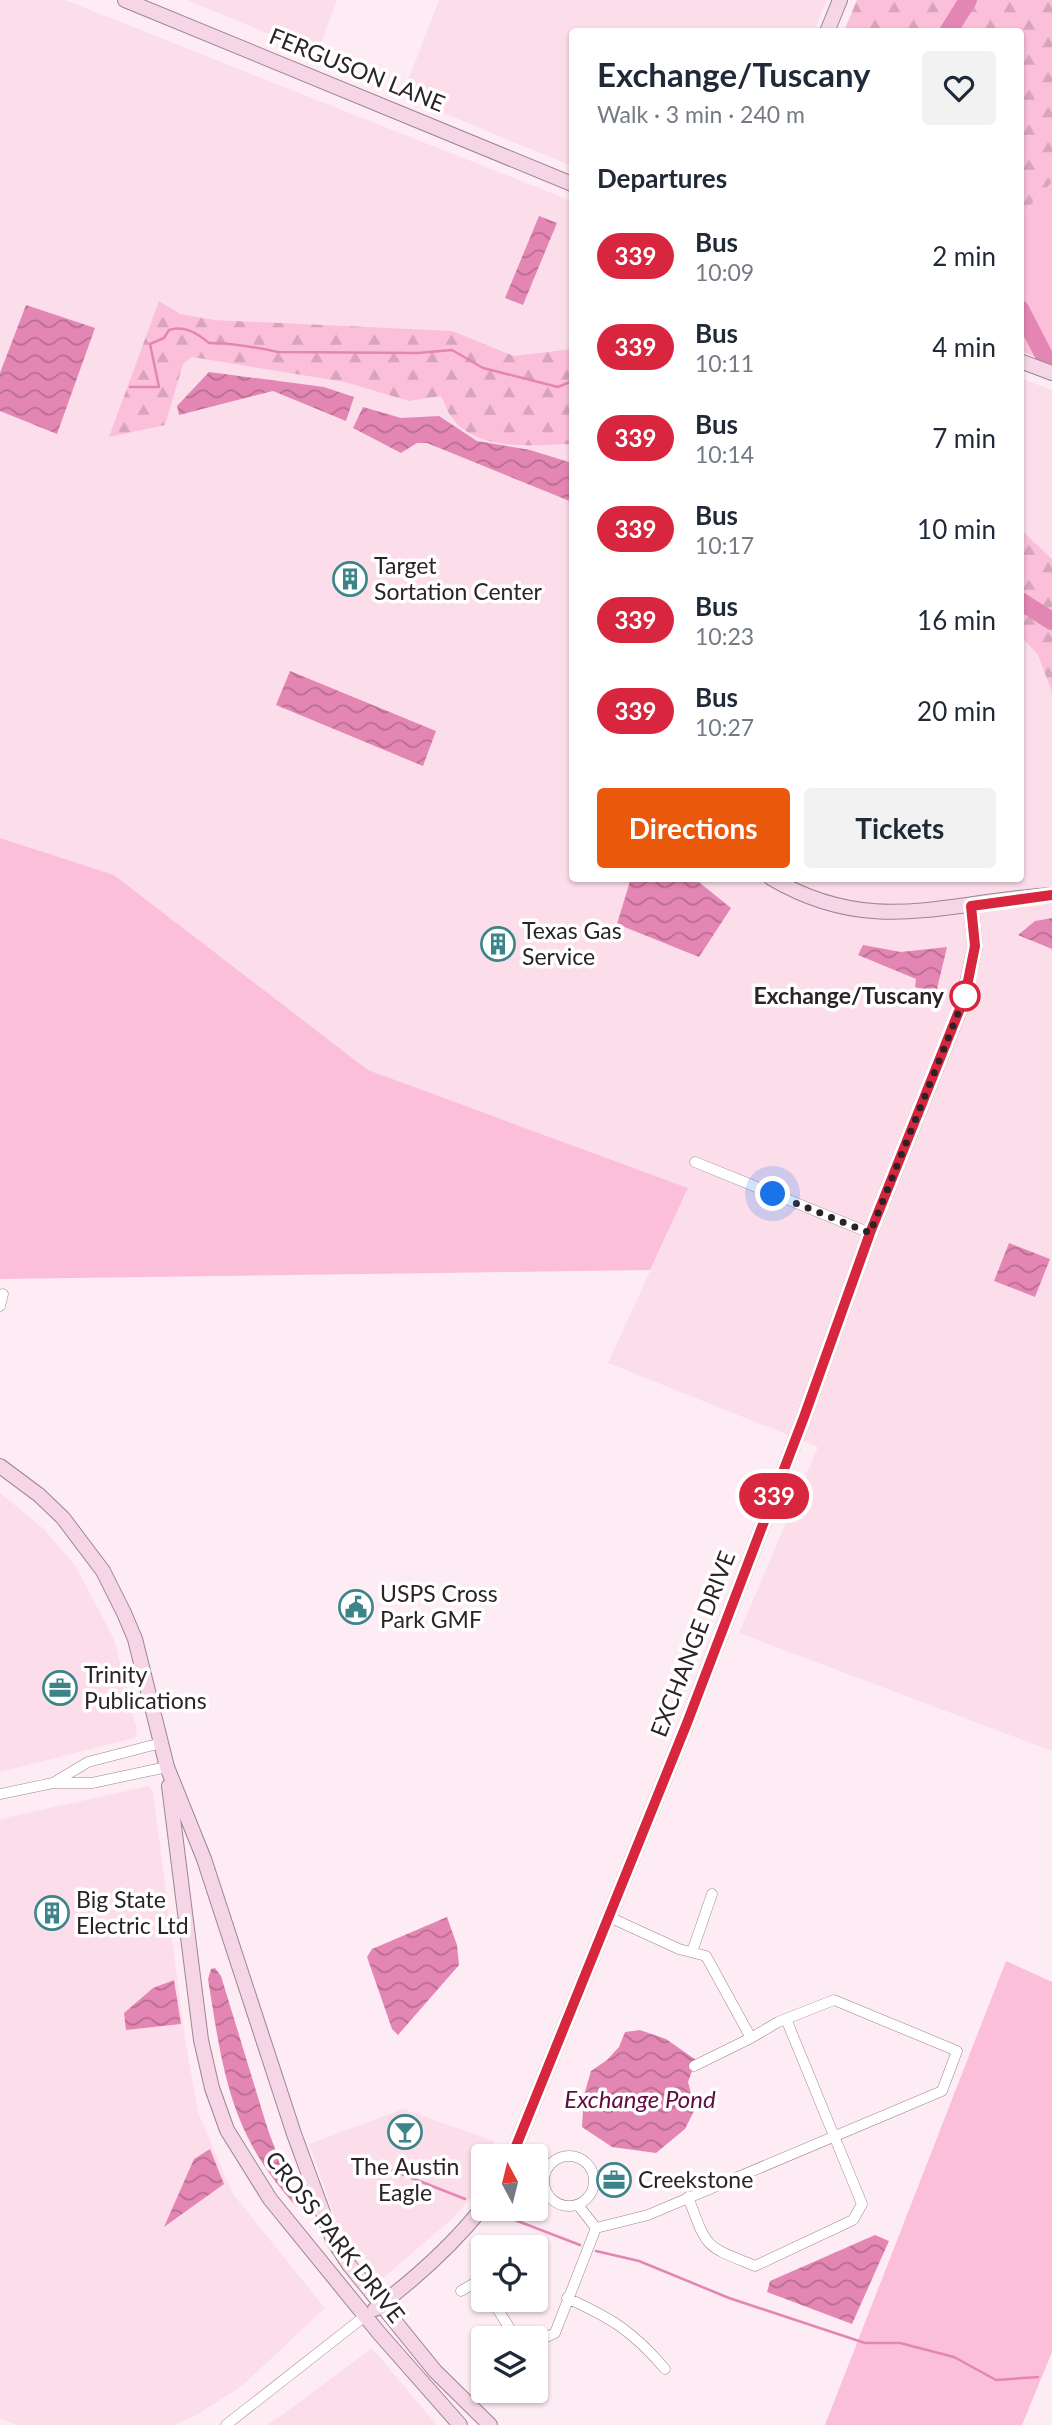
<!DOCTYPE html>
<html lang="en">
<head>
<meta charset="utf-8">
<style>
	:root { --surface:#fff; --page:#f2f2f3; --text:#1f2937; --muted:#747a83; --accent:#ea580c }
	body { margin:0; font-family:Lato,sans-serif; background:var(--page); color:var(--text); height:100vh; display:flex; flex-direction:column; font-size:26px; white-space:nowrap }
	* { box-sizing:border-box; margin:0 }
	p { font-size:23px; color:var(--muted) }
	.icon { flex:none; width:38px; height:38px; fill:none; stroke:currentColor; stroke-width:2; stroke-linecap:round; stroke-linejoin:round }
	.map { position:relative; flex:1; overflow:hidden }
	.panel { position:absolute; left:569px; top:28px; width:455px; height:854px; display:flex; flex-direction:column; background:var(--surface); border-radius:7px; box-shadow:0 2px 5px #0004 }
	.panel>* { flex:none }
	.badge { padding:0 14px; border-radius:23px; font-size:24px; line-height:46px }
	.needle { width:46px; rotate:353deg }
	.controls { position:absolute; left:471px; top:2144px; display:grid; gap:14px }
	.controls a { display:grid; place-items:center; width:77px; height:77px; border-radius:7px; background:var(--surface); box-shadow:0 2px 5px #0004; font-size:35px }
	.you { position:absolute; width:35px; height:35px; margin:-18px; border:5px solid #fff; border-radius:50%; background:#1a73e8; box-shadow:0 0 0 10px #1a73e833 }
	.map>.badge { position:absolute; translate:-50% -50%; box-shadow:0 0 0 4px #fff }
	h2 { padding:0 28px; font-size:26px; line-height:63px }
	.round { display:grid; place-items:center; flex:none; width:74px; height:74px; border-radius:7px; background:var(--page) }
	.overview { display:flex; align-items:center; justify-content:space-between; height:119px; padding:0 28px }
	h1 { font-size:33px; font-weight:700; line-height:52px }
	.cta { display:flex; gap:14px; margin-top:auto; padding:14px 28px }
	.cta a { flex:1; height:80px; border-radius:7px; background:var(--accent); color:#fff; font-size:28px; font-weight:700; line-height:80px; text-align:center }
	.cta a+a { background:var(--page); color:var(--text) }
	ul { padding:0; list-style:none }
	li { display:flex; align-items:center; gap:21px; height:91px; padding:0 28px }
	li div { flex:1 }
	li b { display:block; font-size:26px }
	li em { font-style:normal }
	li .badge { min-width:77px; font-weight:700; text-align:center }
	.map>svg:first-child { display:block }
	.built { fill:#fcdeeb }
	.grass { fill:#fbbfda }
	.forest { fill:url(#forest-firs) }
	.water { fill:url(#water-waves) }
	.lines { fill:none; stroke-linecap:round; stroke-linejoin:round }
	.stream { stroke:#e486b4; stroke-width:2.5 }
	.river { stroke:#e486b4; stroke-width:18 }
	.street-casing { stroke:#9b868f; stroke-width:11 }
	.secondary-casing { stroke:#9b868f; stroke-width:16 }
	.street { stroke:#fff; stroke-width:10 }
	.secondary { stroke:#f6d6e6; stroke-width:14 }
	.line-casing { stroke:#fff; stroke-width:16 }
	.line { stroke:#d7263d; stroke-width:10 }
	.walk { stroke:#2b2327; stroke-width:7; stroke-dasharray:0 12.6 }
	.stop-dot { fill:#fff; stroke:#d7263d; stroke-width:3.5 }
	.labels { text-anchor:middle; stroke-width:7; stroke-linejoin:round; paint-order:stroke }
	.street-label { font-size:23px; fill:#2b2327; stroke:#fff }
	.poi-label { font-size:23px; fill:#2b2327; stroke:#fff; text-anchor:start }
	.stop-label { font-size:23px; font-weight:bold; fill:#2b2327; stroke:#fff; text-anchor:end }
	.water-label { font-size:24px; font-style:italic; fill:#620d40; stroke:#fff }
</style>
</head>
<body>
<div class="map">
<svg width="1052" height="2425" viewBox="0 0 1052 2425">
	<defs>
		<pattern id="forest-firs" width="22" height="20" patternUnits="userSpaceOnUse" patternTransform="scale(1.75)"><rect width="22" height="20" fill="#fbbfda"/><path d="M5 1l3.5 6h-7zM16 11l3.5 6h-7z" fill="#d7a4bb"/></pattern>
		<pattern id="water-waves" width="16" height="10" patternUnits="userSpaceOnUse" patternTransform="scale(1.75)"><rect width="16" height="10" fill="#e486b4"/><path d="M0 5q4-4 8 0t8 0" fill="none" stroke="#b96d92"/></pattern>
	</defs>
	<rect width="100%" height="100%" fill="#feecf4"/>
	<path class="built" d="M0 0H65L572 201V878H1020V378L1052 390V1751L739 1633 818 1447 608 1363 688 1188 368 1070 114 875 0 838Z
		M187 0H337L317 54Z
		M439 0H827L814 31 572 32V166L402 96Z
		M0 1493 44 1529 75 1565 114 1639 137 1730 135 1738 0 1772Z
		M149 1786 153 1791 185 2039 198 2112 233 2194 325 2308 243 2385 197 2415 175 2425H17L0 2419V1819Z
		M403 2109 494 2141 490 2156H483V2174L470 2199 453 2218 381 2280 337 2224 309 2144Z
		M372 2348 437 2425H267L286 2412Z"/>
	<path class="grass" d="M1052 182V363L1020 351V222L1025 211Z
		M0 838 114 875 368 1070 688 1188 650 1270 0 1279Z
		M1006 1961 1052 1982V2352L1022 2425H825Z"/>
	<path class="forest" d="M857 0H1052V182L1025 211 1020 222V32L844 31Z
		M159 301 180 314 214 320 452 331 514 356 572 349V444C535 445 480 452 454 420 448 414 445 404 441 396L409 401 345 382 192 357 183 364 165 425 109 437Z
		M1020 529 1052 559V692L1038 655 1020 635Z"/>
	<path class="water" d="M539 216 557 223 523 305 505 298Z
		M26 305 95 328 57 434 0 411V373Z
		M209 372 324 387 354 397 346 421 273 391 179 415 177 406Z
		M363 407 401 418 439 416 477 441 530 450 572 463V502L427 443H417L401 453 353 428Z
		M290 671 436 731 423 766 276 705Z
		M631 878 695 879 731 908 699 957 617 924Z
		M1052 918V949L1018 935 1035 921Z
		M863 945 901 952 947 947 936 993 915 987 916 979 858 955Z
		M1009 1243 1050 1259 1035 1297 994 1281Z
		M447 1917 457 1945 459 1965 398 2035 392 2029 367 1957 372 1949Z
		M215 1968 221 1976 268 2130 297 2207C230 2135 223 2072 208 1979L211 1969Z
		M174 1980 181 2024 126 2030 124 2013 153 1988Z
		M640 2030 666 2039 696 2060 688 2082 695 2109 685 2129 656 2153 612 2147 582 2127 584 2095 591 2071 607 2060 619 2047 625 2032Z
		M210 2149 224 2184 164 2227 194 2159Z
		M875 2235 889 2241 852 2324 767 2292 770 2281Z"/>
	<g class="lines">
		<path class="stream" d="M572 224V225
			M130 387H159L150 344 164 338 169 330C184 325 197 333 209 343 227 342 259 348 278 352L418 353 452 350 483 368 558 387 572 381
			M361 2158 465 2199
			M507 2217 580 2245
			M596 2251 639 2261 729 2298 865 2343H900L954 2357 996 2380 1038 2377"/>
		<path class="river" d="M948 32 968 0
			M1020 309 1049 365
			M1020 601 1052 621"/>
		<g class="street-casing">
			<path id="street" d="M695 1162 870 1233
				M0 1306 3 1294
				M53 1783 88 1762 161 1743
				M0 1794 53 1783H92L167 1767
				M692 1952 712 1894
				M694 2066 751 2038
				M544 2181a25 25 0 1 1 50 0a25 25 0 1 1-50 0Z
				M688 2197C708 2250 704 2245 755 2266L853 2220 862 2204 786 2019
				M578 2205 596 2228
				M461 2291 478 2281 483 2287
				M567 2298C611 2318 633 2331 665 2369
				M492 2300 510 2329 520 2338
				M536 2342 555 2333 596 2228 648 2215 942 2091 957 2051 834 2000 778 2022 751 2038 706 1956 679 1949 609 1917
				M226 2425 365 2316"/>
		</g>
		<g class="secondary-casing">
			<path id="secondary" d="M125 0 572 184
				M827 32 840 0
				M1020 361 1052 373
				M771 878C873 938 947 901 1052 895
				M0 1466 39 1495 63 1518 103 1571 124 1613 135 1639 167 1767 204 1859 294 2134 333 2240 350 2266 435 2371 490 2425
				M169 1786 201 2040 212 2088 227 2130 270 2199 379 2333 460 2425
				M512 2156 687 1723 804 1417 870 1233 964 999 975 946 971 906
				M375 2309C415 2279 452 2246 483 2207"/>
		</g>
		<use href="#street" class="street"/>
		<use href="#secondary" class="secondary"/>
	</g>
	<g class="lines">
		<g class="line-casing">
			<path id="line" d="M512 2156 687 1723 804 1417 870 1233 965 996 975 946 971 906 1052 895"/>
		</g>
		<use href="#line" class="line"/>
		<path class="walk" d="M773 1194 870 1233 965 996"/>
	</g>
	<defs>
		<g id="building-ring" transform="scale(1.75)"><circle r="9.5" fill="#fff" stroke="#3b8488" stroke-width="1.5"/><path d="M-4-6H4V6H1V3H-1V6H-4ZM-2.5-4.3h1.7v1.8h-1.7ZM.8-4.3h1.7v1.8H.8ZM-2.5-1h1.7V.8h-1.7ZM.8-1h1.7V.8H.8Z" fill="#3b8488"/></g>
		<g id="civic-ring" transform="scale(1.75)"><circle r="9.5" fill="#fff" stroke="#3b8488" stroke-width="1.5"/><path d="M-.6-6.5H3V-4.5H.6V-3L4-1V1h2V6H-6V1h2V-1L-.6-3ZM-1.2 2.5V6h2.4V2.5Z" fill="#3b8488"/></g>
		<g id="office-ring" transform="scale(1.75)"><circle r="9.5" fill="#fff" stroke="#3b8488" stroke-width="1.5"/><path d="M-6-3h4V-5.5h4V-3h4V5H-6ZM-1-4.5V-3h2v-1.5ZM-6 0V1H6V0Z" fill="#3b8488"/></g>
		<g id="bar-ring" transform="scale(1.75)"><circle r="9.5" fill="#fff" stroke="#3b8488" stroke-width="1.5"/><path d="M-6-5H6L.8 .8V4.5H3.5V6h-7V4.5H-.8V.8Z" fill="#3b8488"/></g>
	</defs>
	<g fill-rule="evenodd">
		<use href="#building-ring" x="350" y="579"/>
		<use href="#building-ring" x="498" y="944"/>
		<use href="#civic-ring" x="356" y="1607"/>
		<use href="#office-ring" x="60" y="1688"/>
		<use href="#building-ring" x="52" y="1913"/>
		<use href="#bar-ring" x="405" y="2132"/>
		<use href="#office-ring" x="614" y="2180"/>
	</g>
	<circle class="stop-dot" cx="965" cy="996" r="14"/>
	<g class="labels">
		<g class="street-label">
			<text transform="translate(357 70) rotate(22)" y="8">FERGUSON LANE</text>
			<text transform="translate(693 1644) rotate(-69)" y="8">EXCHANGE DRIVE</text>
			<text transform="translate(335 2237) rotate(52)" y="8">CROSS PARK DRIVE</text>
		</g>
		<g class="poi-label">
			<text x="374" y="574">Target<tspan x="374" dy="26">Sortation Center</tspan></text>
			<text x="522" y="939">Texas Gas<tspan x="522" dy="26">Service</tspan></text>
			<text x="380" y="1602">USPS Cross<tspan x="380" dy="26">Park GMF</tspan></text>
			<text x="84" y="1683">Trinity<tspan x="84" dy="26">Publications</tspan></text>
			<text x="76" y="1908">Big State<tspan x="76" dy="26">Electric Ltd</tspan></text>
			<text x="405" y="2175" text-anchor="middle">The Austin<tspan x="405" dy="26">Eagle</tspan></text>
			<text x="638" y="2188">Creekstone</text>
		</g>
		<g class="stop-label">
			<text x="944" y="1004">Exchange/Tuscany</text>
		</g>
		<g class="water-label">
			<text x="640" y="2108">Exchange Pond</text>
		</g>
	</g>
</svg>
<div class="controls">
<a><svg class="needle" viewBox="-14 -14 28 28"><path d="M0-13l5 13h-10z" fill="#e53935"/><path d="M0 13l5-13h-10z" fill="#747a83"/></svg></a>
<a><svg class="icon" aria-label="locate" viewBox="0 0 24 24"><circle cx="12" cy="12" r="6"/><path d="M12 2v4M12 18v4M2 12h4M18 12h4"/></svg></a>
<a><svg class="icon" aria-label="layers" viewBox="0 0 24 24"><path d="M12 4l9 5-9 5-9-5zM3 14l9 5 9-5"/></svg></a>
</div>
<div class="you" style="left:773px;top:1194px"></div>
<b class="badge" style="left:774px;top:1496px;background:#d7263d;color:#fff">339</b>
<section class="panel">
<div class="overview"><div><h1>Exchange/Tuscany</h1><p>Walk · 3 min · 240 m</p></div><a class="round"><svg class="icon" aria-label="heart" viewBox="0 0 24 24"><path d="M12 20l-8-8c-3-5 5-10 8-4 3-6 11-1 8 4z"/></svg></a></div>
<h2>Departures</h2>
<ul>
<li><span class="badge" style="background:#d7263d;color:#fff">339</span><div><b>Bus</b><p>10:09</p></div><em>2 min</em></li>
<li><span class="badge" style="background:#d7263d;color:#fff">339</span><div><b>Bus</b><p>10:11</p></div><em>4 min</em></li>
<li><span class="badge" style="background:#d7263d;color:#fff">339</span><div><b>Bus</b><p>10:14</p></div><em>7 min</em></li>
<li><span class="badge" style="background:#d7263d;color:#fff">339</span><div><b>Bus</b><p>10:17</p></div><em>10 min</em></li>
<li><span class="badge" style="background:#d7263d;color:#fff">339</span><div><b>Bus</b><p>10:23</p></div><em>16 min</em></li>
<li><span class="badge" style="background:#d7263d;color:#fff">339</span><div><b>Bus</b><p>10:27</p></div><em>20 min</em></li>
</ul>
<div class="cta"><a>Directions</a><a>Tickets</a></div>
</section>
</div>
</body>
</html>
